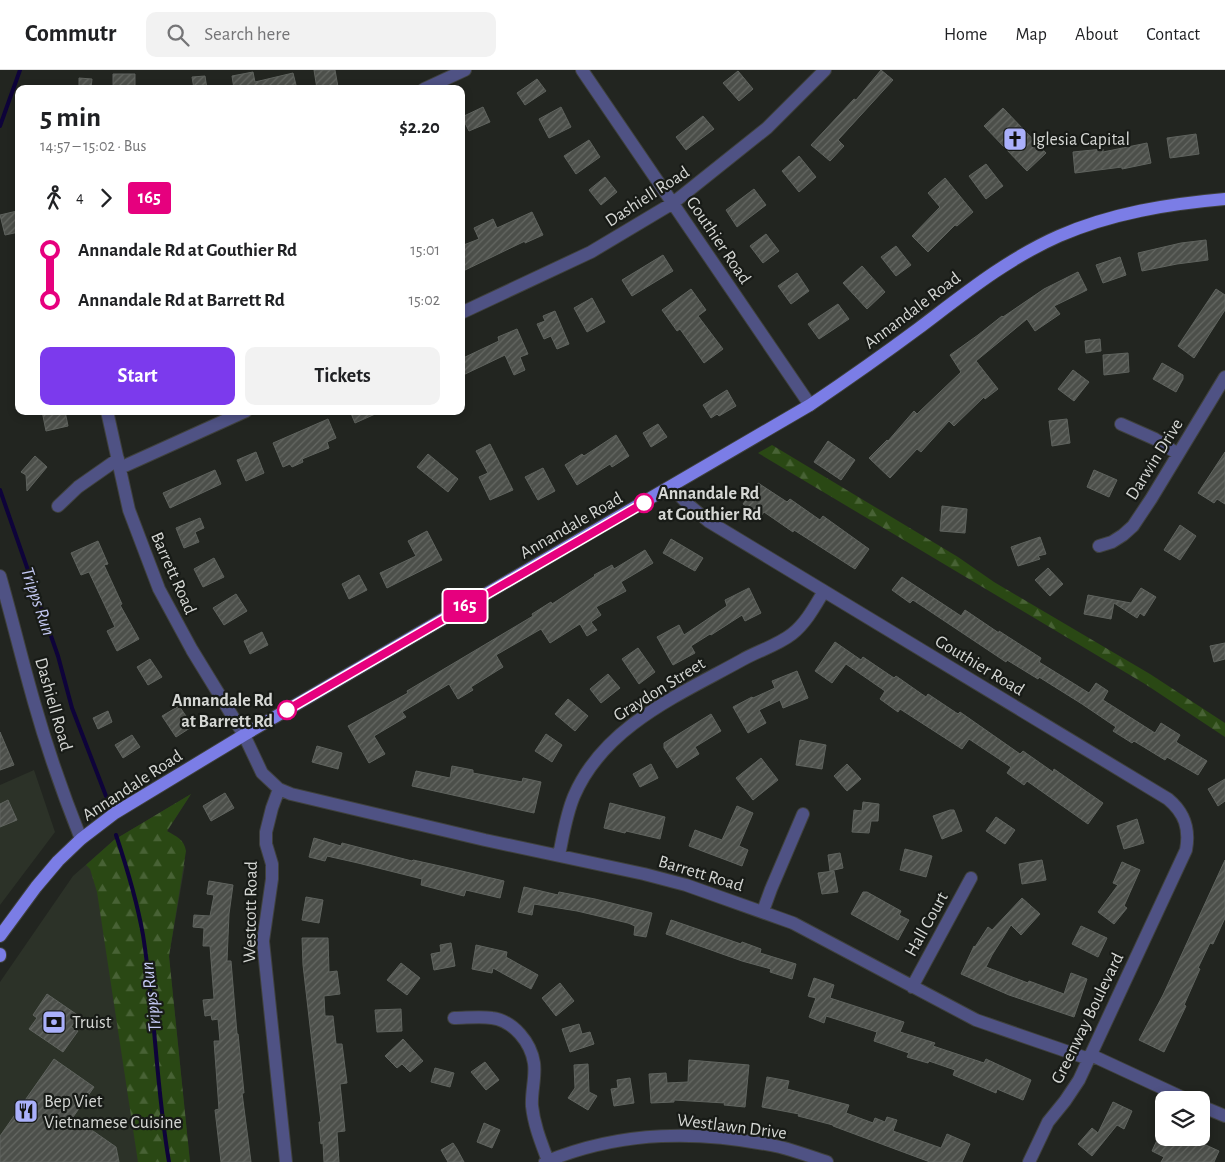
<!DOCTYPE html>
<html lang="en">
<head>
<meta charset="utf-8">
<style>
	:root { --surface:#fff; --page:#f2f2f2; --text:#202124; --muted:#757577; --line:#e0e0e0; --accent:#7c3aed }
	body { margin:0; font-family:"Alegreya Sans",sans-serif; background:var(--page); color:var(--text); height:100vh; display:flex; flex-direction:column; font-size:19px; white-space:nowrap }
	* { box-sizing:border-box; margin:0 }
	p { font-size:16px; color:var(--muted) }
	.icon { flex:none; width:28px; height:28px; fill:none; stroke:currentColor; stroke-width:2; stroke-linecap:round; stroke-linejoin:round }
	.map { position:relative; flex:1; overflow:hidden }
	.sheet { position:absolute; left:15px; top:15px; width:450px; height:330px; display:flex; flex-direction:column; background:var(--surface); border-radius:10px; box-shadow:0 2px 8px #0003 }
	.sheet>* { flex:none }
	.badge { padding:0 10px; border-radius:4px; font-size:18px; line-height:32px }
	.controls { position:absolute; left:1155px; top:1021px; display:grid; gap:10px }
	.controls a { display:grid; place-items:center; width:55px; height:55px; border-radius:10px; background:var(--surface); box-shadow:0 2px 8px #0003; font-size:25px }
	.map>.badge { position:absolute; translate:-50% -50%; box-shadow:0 0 0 2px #fff }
	.legs { display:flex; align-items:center; gap:8px; height:55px; padding:0 25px; font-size:16px }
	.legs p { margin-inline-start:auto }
	.summary { display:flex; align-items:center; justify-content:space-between; height:85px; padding:0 25px }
	h1 { font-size:28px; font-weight:700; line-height:38px }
	.action { display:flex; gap:10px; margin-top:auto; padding:10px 25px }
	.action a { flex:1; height:58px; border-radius:10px; background:var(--accent); color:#fff; font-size:20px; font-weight:700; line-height:58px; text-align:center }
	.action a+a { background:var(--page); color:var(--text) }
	ul { padding:0 25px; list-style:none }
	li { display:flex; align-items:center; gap:18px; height:50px; font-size:19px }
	li i { display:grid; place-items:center; width:8px; height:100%; margin:0 6px; background:currentColor }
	li i::after { content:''; width:12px; height:12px; margin:-6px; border:4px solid; border-radius:50%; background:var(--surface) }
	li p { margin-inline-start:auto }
	li:first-child i { background:linear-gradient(#0000 50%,currentColor 0) }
	li:last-child i { background:linear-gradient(currentColor 50%,#0000 0) }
	header { display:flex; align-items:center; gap:30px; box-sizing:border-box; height:70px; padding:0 25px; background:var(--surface); border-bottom:1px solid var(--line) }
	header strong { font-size:24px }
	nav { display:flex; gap:28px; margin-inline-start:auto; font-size:18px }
	.search { width:350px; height:45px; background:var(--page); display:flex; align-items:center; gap:12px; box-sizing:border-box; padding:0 18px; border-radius:10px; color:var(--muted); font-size:19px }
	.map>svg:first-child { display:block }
	.built { fill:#2c3228 }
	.forest { fill:url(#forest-firs) }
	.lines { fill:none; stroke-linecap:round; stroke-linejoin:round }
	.stream { stroke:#0e033a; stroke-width:4 }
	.building { fill:url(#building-hatch); stroke:#5f635e }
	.minor-casing { stroke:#3f413d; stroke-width:14 }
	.major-casing { stroke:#3f413d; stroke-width:14 }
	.minor { stroke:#4f5284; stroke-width:12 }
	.major { stroke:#7b7de6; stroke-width:12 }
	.line-1-casing { stroke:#fff; stroke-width:11 }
	.line-1 { stroke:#e6007e; stroke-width:8 }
	.stop-1-dot { fill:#fff; stroke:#e6007e; stroke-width:2.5 }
	.labels { text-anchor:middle; stroke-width:4.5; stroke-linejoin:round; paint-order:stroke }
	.poi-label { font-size:18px; fill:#d5d7d4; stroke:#181b17; text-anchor:start }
	.street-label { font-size:18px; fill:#d5d7d4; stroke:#181b17 }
	.stop-label { font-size:18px; font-weight:bold; fill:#d5d7d4; stroke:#181b17; text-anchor:start }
	.water-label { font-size:19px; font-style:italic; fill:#c4c9f4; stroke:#181b17 }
</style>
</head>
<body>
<header>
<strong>Commutr</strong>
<div class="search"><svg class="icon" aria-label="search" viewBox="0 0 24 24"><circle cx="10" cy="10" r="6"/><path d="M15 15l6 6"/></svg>Search here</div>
<nav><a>Home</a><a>Map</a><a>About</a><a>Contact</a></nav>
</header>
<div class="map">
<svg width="1225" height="1092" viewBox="0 0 1225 1092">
	<defs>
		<pattern id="forest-firs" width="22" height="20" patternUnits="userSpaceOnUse" patternTransform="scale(1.25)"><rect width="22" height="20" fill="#2a4814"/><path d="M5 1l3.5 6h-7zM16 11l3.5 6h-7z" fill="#486235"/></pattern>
		<pattern id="building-hatch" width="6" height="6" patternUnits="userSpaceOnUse" patternTransform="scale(1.25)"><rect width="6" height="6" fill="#4c4f4a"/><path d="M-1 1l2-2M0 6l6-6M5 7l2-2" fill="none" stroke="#656863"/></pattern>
	</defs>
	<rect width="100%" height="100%" fill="#222520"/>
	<path class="built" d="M34 700 55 762 0 835V715Z
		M191 724 150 788 185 795 169 886 190 1092H0V912L73 806 114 770Z"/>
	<path class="forest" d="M772 375 958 487 994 512 1150 604 1225 653V667L1145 614 758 383Z
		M191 724 167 761C177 767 184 769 186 781L169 886 190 1092H138L97 822 90 799 86 795 114 770Z"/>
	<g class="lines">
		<path class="stream" d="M0 56 20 0
			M0 420 58 586 72 638 106 726
			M116 765C127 798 137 831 143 865 155 940 156 1017 169 1092"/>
	</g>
	<path class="building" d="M314 0H335L338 17 317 19Z
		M881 0 893 10 838 70 844 76 830 91 811 75 854 29 856 30Z
		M738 1 753 19 739 31 723 13Z
		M253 2 255 12 293 3 297 19H234L232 6Z
		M113 4H135V19H113Z
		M205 6 207 19H194L192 7Z
		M79 8 92 9 91 19H79Z
		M537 9 546 21 525 35 517 23Z
		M483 37 490 52 469 61 462 47Z
		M561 37 571 57 549 68 539 49Z
		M1003 38 1046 83 1027 101 984 56Z
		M703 46 714 59 686 80 676 67Z
		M1196 64 1199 84 1170 88 1167 68Z
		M589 70 600 87 576 104 564 86Z
		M1147 73 1151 93 1122 99V97L1075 103 1073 82 1103 79V82Z
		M799 86 816 107 799 122 782 101Z
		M986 94 1003 116 986 129 969 106Z
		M605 107 617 122 601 135 589 120Z
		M945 108 973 142 957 156 955 155 928 182 912 166 940 137 928 123Z
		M754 119 766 135 737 157 726 140Z
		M17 141 19 162 5 165 0 145Z
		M532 142 543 165 525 173V171L461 202V176L479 169 474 158 493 149 497 158Z
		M766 164 779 181 763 193 750 176Z
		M1206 170 1208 190 1177 194 1142 201 1138 183 1181 173Z
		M896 176 911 195 896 206 881 187Z
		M663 185 673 201 632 226 622 210Z
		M1120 187 1126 205 1103 213 1096 195Z
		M862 196 885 222 867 239 843 213Z
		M1078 202 1087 220 1054 236 1060 244 1035 261 1027 249 976 291 998 319 985 329 984 327 954 356 949 351 921 382 917 379 890 408 869 388 887 370 888 371 914 341 917 344 961 302 950 285 978 265 1002 246 1003 247 1044 219Z
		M797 203 809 221 791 234 778 216Z
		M691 219 706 240 698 246 723 279 704 293 680 259 677 261 662 240Z
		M1216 219 1225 225V240L1194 288 1178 276Z
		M592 228 605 252 587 262 574 238Z
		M838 234 849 249 819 269 808 254Z
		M555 241 569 274 557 279 551 266 544 269 537 254 545 251 543 246Z
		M517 259 528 284 520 287 525 300 514 305 505 285 461 306V289L499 271 498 267Z
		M1100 269 1101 281 1086 283 1085 271Z
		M1128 283 1129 302 1104 305 1103 285Z
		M1162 293 1183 305V309L1176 322 1153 309Z
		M1073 300 1089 312 1074 331 1058 319Z
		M727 320 736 336 719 346 717 344 711 348 703 335Z
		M42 341H65L68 356 46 361Z
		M350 341H382L355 353Z
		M328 349 336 368 327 372 329 378 302 389 303 392 292 397 290 394 283 397 273 373Z
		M1067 349 1070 373 1052 376 1049 351Z
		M658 354 667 367 651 377 643 363Z
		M616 365 629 386 612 397 610 394 577 415 565 395 582 384 584 386Z
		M828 371 855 390 841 410 814 392Z
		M490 374 513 420 490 430 479 407 488 403 476 381Z
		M256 382 264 403 246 411 237 390Z
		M1225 382V434L1217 429 1214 433 1198 423Z
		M428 384 458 409 448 422 417 397Z
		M35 386 47 397 27 421 26 405 21 402Z
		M543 398 555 421 538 430 525 407Z
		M215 400 221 414 170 438 163 423Z
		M1094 400 1117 410 1109 427 1087 417Z
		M758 413 787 432 790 429 820 450 823 446 869 479 855 499 794 460 793 462 764 442 761 446 743 434Z
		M942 436 967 439 965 463 940 461Z
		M200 448 204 458 195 462 199 472 184 478 176 458Z
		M1180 455 1196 466 1180 490 1164 480Z
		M427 461 442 490 387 518 380 503 416 486 408 471Z
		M1040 467 1046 484 1038 486 1040 489 1018 496 1011 477Z
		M671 469 703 488 695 501 663 483Z
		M98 471 108 494 104 495 122 534 120 535 139 569 117 581 107 561 115 557 89 502 81 505 71 483Z
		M645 480 653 493 621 512 626 521 596 537 601 545 591 552 597 560 587 566 580 554 550 573 541 559 496 585 503 597 471 617 473 620 458 629 449 614 402 642 406 647 374 666 385 684 369 693 348 656 408 623 407 621 533 546 532 544 551 532 552 534 595 506 594 505 612 495 614 499Z
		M214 488 224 507 203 517 194 499Z
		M1048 498 1063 514 1050 526 1035 510Z
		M359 505 367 520 349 529 342 514Z
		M902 507 961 546 965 540 999 563V561L1041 588 1039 592 1089 623 1096 613 1108 621 1103 630 1155 663 1161 653 1180 665 1176 672 1207 691 1198 705 1167 687 1165 690 1134 671 1132 673 1113 661 1116 657 1082 634 1039 607 1038 609 1007 590 1006 592 913 530 910 533 892 520Z
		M749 518 761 543 745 551 742 545 711 565 710 564 691 576 695 583 673 595 657 567 679 555 684 565 727 536 725 530Z
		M1141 518 1156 527 1144 546 1140 543 1137 548 1114 533 1111 549 1084 544 1088 525 1131 533Z
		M236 524 247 541 224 555 213 538Z
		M262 562 268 575 250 584 244 571Z
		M835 572 861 590 863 587 894 608 896 606 926 627 928 624 958 644 960 642 1020 684 1023 681 1053 702 1054 699 1103 733 1088 754 1027 711 1024 715 1007 703 1011 697 969 669 962 679 900 639 898 642 880 629 885 621 846 594 832 613 815 601Z
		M1225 573V589L1214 592 1210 576Z
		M638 578 655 602 639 614 622 589Z
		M150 589 162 607 148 615 137 597Z
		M797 601 808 628 783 638 780 630 759 640 766 653 748 663 733 637 752 627 753 628 775 618 772 611Z
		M608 604 620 618 601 633 590 619Z
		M568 629 588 646 575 661 555 644Z
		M179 636 193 656 176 667 162 646Z
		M108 641 112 652 98 659 93 648Z
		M711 644 721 661 695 677 699 684 677 698 664 678V673Z
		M0 662 14 695 0 700Z
		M546 664 562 675 552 692 535 681Z
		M132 665 140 677 123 688 115 675Z
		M800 670 826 675 822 699 796 695Z
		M317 676 342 683 338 699 312 692Z
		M761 688 778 710 753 730 736 708Z
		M651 694 658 708 640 717 633 704Z
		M847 694 861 709 847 721 834 706Z
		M452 696 473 700V703L522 712 523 708 541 712 534 743 412 716 416 701 450 708Z
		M1225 709V731L1218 736 1208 719Z
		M225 723 234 738 211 751 203 736Z
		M8 730 17 750 0 757V734Z
		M863 732 879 734 878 751H871L869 763 852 762 854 740 862 741Z
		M610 733 665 747 660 769 626 761 625 763 604 758Z
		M737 736 753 743 739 776 748 780 742 796 689 776 695 760 722 770Z
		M950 740H954L962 761 942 769 933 746Z
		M996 747 1015 760 1005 774 986 761Z
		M1137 749 1144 773 1124 779 1117 756Z
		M314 768 341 776 342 773 412 791 413 790 449 798 504 811 500 828 466 820 464 826 421 815 422 809 358 793 327 786 325 791 309 787Z
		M905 779 932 786 926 807 900 800Z
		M840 783 843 798 830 801 828 785Z
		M1042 790 1046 810 1022 814 1019 794Z
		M1225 790V848L1213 874 1210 873 1198 898 1200 899 1184 935 1186 936 1164 982 1139 970 1163 925Z
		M1122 792 1140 800 1124 836 1127 838 1114 854 1098 842 1118 815 1113 813Z
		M834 801 838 822 822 824 818 803Z
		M209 811 233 815 229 844 227 891H231L237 964H238L244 1023H242L251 1092H221L215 1040 219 1039 214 971H220L218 949 212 950 211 945 205 946 203 930 214 929 210 876H203L204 858 193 857 194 845 210 846 214 825 207 824Z
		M524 817 558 825 559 822 595 829 652 843 646 867 634 865 635 856 628 853 577 841 534 834 532 845 518 842Z
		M863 822H867L901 841 899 845 909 850 898 870 851 844Z
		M306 827 323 830 319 853 302 850Z
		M1022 828 1040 844 1021 865 1011 855 992 885 986 897 1028 913 1029 911 1064 924 1071 903 1087 909 1074 947 1009 925 961 904 974 876 975 877 988 857 992 860Z
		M671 850 741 874 742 872 761 879 760 883 796 894 792 909 770 902 771 899 742 891 666 864Z
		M1081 856 1107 868 1098 887 1072 874Z
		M302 868H328L329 902 337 901 340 924 324 926 325 946H333L336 974H342L347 1013 340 1014 345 1061 337 1062 339 1092H324L323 1073 321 1074 319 1052H321L303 895Z
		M451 873 455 896 434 900 431 884 441 882 440 875Z
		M476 875 507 882 506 887 538 905 531 919 493 898 492 903 472 899Z
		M401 893 420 908 407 925 387 910Z
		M814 908 834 915 830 928 904 952 900 962 935 973 933 976 984 993 986 989 1031 1010 1023 1030 997 1019 996 1023 953 1005 955 1000 929 991 928 993 907 987 909 983 874 971 877 962 826 946 824 953 809 947 816 928 808 926Z
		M560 913 574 931 556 946 542 928Z
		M47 924 79 946 71 957 78 961 63 982 29 959 37 948 33 945Z
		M401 939 402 961 377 962 375 940Z
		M579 954 582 964 590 962 594 974 570 982 562 959Z
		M403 969 423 991 410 1002 402 994 397 998 385 986Z
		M54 989 94 1017 73 1047 116 1077 119 1092H0V1066Z
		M689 990 749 995 745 1037 724 1035 725 1033 674 1030V1032L651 1033 649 1004 666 1003 667 1013 688 1012Z
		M485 992 499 1010 486 1020 471 1002Z
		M588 994 589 1022 597 1026 588 1040 568 1028 575 1018 574 995Z
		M435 998 454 1003 450 1017 431 1012Z
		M767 1007 789 1011 787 1019 849 1035 846 1043 873 1053 875 1048 885 1052 887 1047 897 1050 893 1061 941 1078 947 1064 970 1074 962 1092H930L833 1056V1055L798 1046 799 1044 762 1037Z
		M630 1008 634 1033 614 1036 611 1019 618 1018 617 1010Z
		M1113 1032 1132 1041 1124 1059 1117 1055 1092 1086 1078 1074 1092 1058 1098 1063Z
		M484 1053 500 1060 492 1078 477 1072Z
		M1158 1068H1180L1195 1075 1197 1071 1219 1081 1214 1092H1161L1164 1087 1152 1081Z
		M453 1073 457 1079 464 1092H448L441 1080Z"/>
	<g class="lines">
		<g class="minor-casing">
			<path id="minor" d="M582 0 810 335
				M424 19 465 0
				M461 243 591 182 673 133 767 58 825 0
				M107 341 129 440 159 519 192 580 244 665 262 703 279 719 291 724 485 770 644 804 686 815 793 853 976 950 1089 989
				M1121 354 1155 369 1178 384
				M120 398 246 341
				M671 417 689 435 708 451 1168 729C1185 743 1190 759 1186 780L1079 1010 1065 1031 1048 1052 1029 1092
				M58 436 78 417 118 389
				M1099 476 1112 472 1123 465 1133 456 1151 429 1225 307
				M0 506C12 548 22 590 34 632 47 678 63 724 81 769
				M279 719 272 738 266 762V774L272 794V809L263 871 286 1092
				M559 785C563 766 566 745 574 726 604 656 679 625 742 590 758 581 778 575 792 564 806 553 815 536 824 521
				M763 841 771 819 803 744
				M912 917 971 808
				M454 948C466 948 480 946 492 948 514 951 531 973 534 993 536 1007 531 1022 532 1036 534 1055 541 1072 548 1091
				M1091 985 1188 1030
				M1201 1036 1225 1046
				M545 1092C622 1060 700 1060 780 1077 796 1081 812 1087 827 1092"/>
		</g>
		<g class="major-casing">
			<path id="major" d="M0 866 36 817 58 791 81 769 115 743 244 665 810 335C847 310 884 284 919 258 964 224 1007 189 1059 166 1112 143 1168 134 1225 129
				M0 884V886"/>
		</g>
		<use href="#minor" class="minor"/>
		<use href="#major" class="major"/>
	</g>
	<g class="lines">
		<g class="line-1-casing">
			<path id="line-1" d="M287 640 644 433"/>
		</g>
		<use href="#line-1" class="line-1"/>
	</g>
	<defs>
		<g id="church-square" transform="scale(1.25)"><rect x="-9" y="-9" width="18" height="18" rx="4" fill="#aab0fb" stroke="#181b17"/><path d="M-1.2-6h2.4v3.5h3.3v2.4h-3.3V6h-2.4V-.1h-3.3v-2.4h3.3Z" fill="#111"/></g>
		<g id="bank-square" transform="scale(1.25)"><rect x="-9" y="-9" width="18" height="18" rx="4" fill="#aab0fb" stroke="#181b17"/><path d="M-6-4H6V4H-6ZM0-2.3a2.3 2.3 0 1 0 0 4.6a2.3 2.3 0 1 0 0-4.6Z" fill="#111"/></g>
		<g id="restaurant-square" transform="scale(1.25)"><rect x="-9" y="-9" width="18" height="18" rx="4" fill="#aab0fb" stroke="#181b17"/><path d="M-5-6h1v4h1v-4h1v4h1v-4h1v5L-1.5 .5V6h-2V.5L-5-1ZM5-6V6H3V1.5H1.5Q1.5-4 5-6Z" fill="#111"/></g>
	</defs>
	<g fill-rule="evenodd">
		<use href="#church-square" x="1015" y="69"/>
		<use href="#bank-square" x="54" y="952"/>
		<use href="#restaurant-square" x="26" y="1041"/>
	</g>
	<g class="stop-1-dot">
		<circle cx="644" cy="433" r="9"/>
		<circle cx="287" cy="640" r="9"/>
	</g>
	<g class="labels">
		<g class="poi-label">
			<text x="1032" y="75">Iglesia Capital</text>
			<text x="72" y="958">Truist</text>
			<text x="44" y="1037">Bep Viet<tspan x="44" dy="21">Vietnamese Cuisine</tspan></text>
		</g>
		<g class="street-label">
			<text transform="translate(647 126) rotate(-33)" y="6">Dashiell Road</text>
			<text transform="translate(719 170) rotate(56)" y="6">Gouthier Road</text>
			<text transform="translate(912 240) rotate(-37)" y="6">Annandale Road</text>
			<text transform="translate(1154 389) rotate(-58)" y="6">Darwin Drive</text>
			<text transform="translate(571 455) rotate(-30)" y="6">Annandale Road</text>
			<text transform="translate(174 503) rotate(66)" y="6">Barrett Road</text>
			<text transform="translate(980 595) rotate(31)" y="6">Gouthier Road</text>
			<text transform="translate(659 619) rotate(-32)" y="6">Graydon Street</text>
			<text transform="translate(54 634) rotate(74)" y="6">Dashiell Road</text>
			<text transform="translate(132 715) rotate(-33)" y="6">Annandale Road</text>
			<text transform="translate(701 803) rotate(17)" y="6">Barrett Road</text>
			<text transform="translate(250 842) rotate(-89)" y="6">Westcott Road</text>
			<text transform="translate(926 854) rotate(-61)" y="6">Hall Court</text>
			<text transform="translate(1087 948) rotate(-64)" y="6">Greenway Boulevard</text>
			<text transform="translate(732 1056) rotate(7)" y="6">Westlawn Drive</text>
		</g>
		<g class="stop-label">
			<text x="658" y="429">Annandale Rd<tspan x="658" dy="21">at Gouthier Rd</tspan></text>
			<text x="273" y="636" text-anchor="end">Annandale Rd<tspan x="273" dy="21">at Barrett Rd</tspan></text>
		</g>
		<g class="water-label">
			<text transform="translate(39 531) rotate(71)" y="7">Tripps Run</text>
			<text transform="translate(150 927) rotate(-97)" y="7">Tripps Run</text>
		</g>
	</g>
</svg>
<div class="controls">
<a><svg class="icon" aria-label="layers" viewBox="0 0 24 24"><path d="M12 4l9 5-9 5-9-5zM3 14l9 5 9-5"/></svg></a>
</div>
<b class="badge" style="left:465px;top:536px;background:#e6007e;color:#fff">165</b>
<section class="sheet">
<div class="summary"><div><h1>5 min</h1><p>14:57 – 15:02 · Bus</p></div><b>$2.20</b></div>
<div class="legs"><svg class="icon" aria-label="walk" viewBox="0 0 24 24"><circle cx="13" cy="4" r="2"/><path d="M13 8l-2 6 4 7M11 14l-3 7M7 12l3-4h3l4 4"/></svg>4<svg class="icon" aria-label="forward" viewBox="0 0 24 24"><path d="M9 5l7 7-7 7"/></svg><b class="badge" style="background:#e6007e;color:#fff">165</b></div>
<ul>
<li><i style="color:#e6007e"></i><b>Annandale Rd at Gouthier Rd</b><p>15:01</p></li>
<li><i style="color:#e6007e"></i><b>Annandale Rd at Barrett Rd</b><p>15:02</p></li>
</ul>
<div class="action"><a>Start</a><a>Tickets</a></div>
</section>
</div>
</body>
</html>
